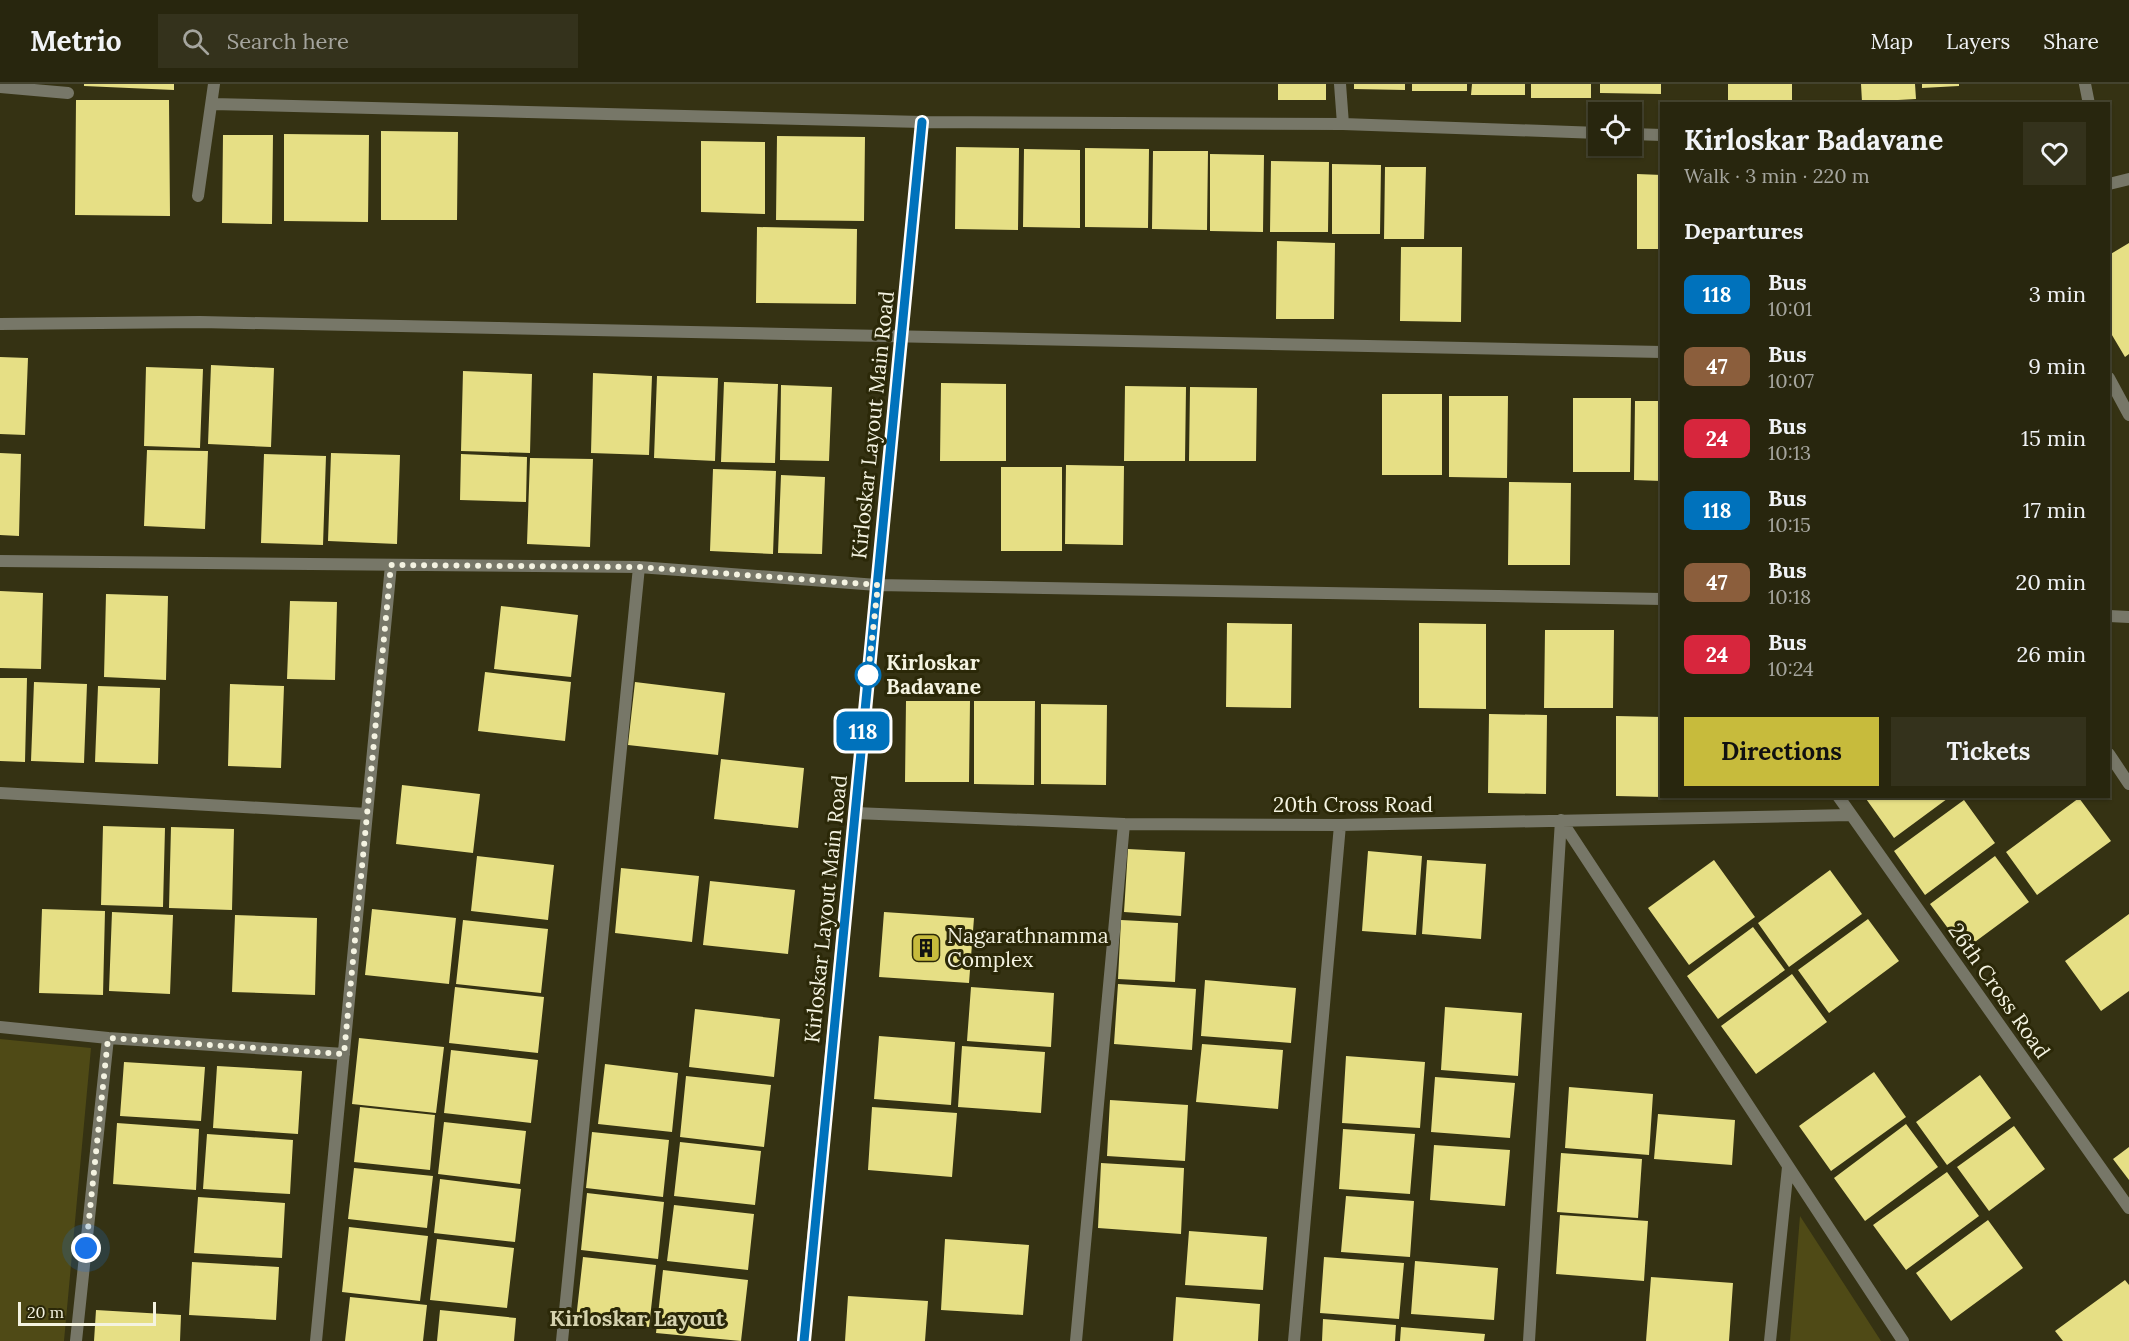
<!DOCTYPE html>
<html lang="en">
<head>
<meta charset="utf-8">
<style>
	:root { --surface:#28260e; --page:#34321c; --text:#f1f3f6; --muted:#a5a59e; --line:#44432e; --accent:#c7bb3c }
	body { margin:0; font-family:Lora,serif; background:var(--page); color:var(--text); height:100vh; display:flex; flex-direction:column; font-size:22px; white-space:nowrap }
	* { box-sizing:border-box; margin:0 }
	p { font-size:20px; color:var(--muted) }
	.icon { flex:none; width:33px; height:33px; fill:none; stroke:currentColor; stroke-width:2; stroke-linecap:round; stroke-linejoin:round }
	.map { position:relative; flex:1; overflow:hidden }
	.details { position:absolute; left:1660px; top:18px; width:450px; height:696px; display:flex; flex-direction:column; background:var(--surface); border-radius:0px; box-shadow:0 2px 4px #0004,0 0 0 2px var(--line) }
	.details>* { flex:none }
	.badge { padding:0 12px; border-radius:9px; font-size:21px; line-height:39px }
	.tools { position:absolute; left:1588px; top:18px; display:grid; gap:12px }
	.tools a { display:grid; place-items:center; width:54px; height:54px; border-radius:0px; background:var(--surface); box-shadow:0 2px 4px #0004,0 0 0 2px var(--line); font-size:30px }
	.scale { position:absolute; left:18px; bottom:15px; width:138px; box-sizing:border-box; padding-left:6px; border:3px solid #f4f3e1; border-top:0; font-size:16px; line-height:21px; white-space:nowrap; color:#f4f3e1; -webkit-text-stroke:4px #2b2808; paint-order:stroke }
	.you { position:absolute; width:30px; height:30px; margin:-15px; border:4px solid #fff; border-radius:50%; background:#1a73e8; box-shadow:0 0 0 9px #1a73e833 }
	.map>.badge { position:absolute; translate:-50% -50%; box-shadow:0 0 0 3px #fff }
	h2 { padding:0 24px; font-size:22px; line-height:54px }
	.round { display:grid; place-items:center; flex:none; width:63px; height:63px; border-radius:0px; background:var(--page) }
	.summary { display:flex; align-items:center; justify-content:space-between; height:102px; padding:0 24px }
	h1 { font-size:28px; font-weight:700; line-height:45px }
	.cta { display:flex; gap:12px; margin-top:auto; padding:12px 24px }
	.cta a { flex:1; height:69px; border-radius:0px; background:var(--accent); color:#111; font-size:24px; font-weight:700; line-height:69px; text-align:center }
	.cta a+a { background:var(--page); color:var(--text) }
	ul { padding:0; list-style:none }
	li { display:flex; align-items:center; gap:18px; height:72px; padding:0 24px }
	li div { flex:1 }
	li b { display:block; font-size:22px }
	li em { font-style:normal }
	li .badge { min-width:66px; font-weight:700; text-align:center }
	header { display:flex; align-items:center; gap:36px; box-sizing:border-box; height:84px; padding:0 30px; background:var(--surface); border-bottom:2px solid var(--line) }
	header strong { font-size:28px }
	nav { display:flex; gap:33px; margin-inline-start:auto; font-size:21px }
	.search { width:420px; height:54px; background:var(--page); display:flex; align-items:center; gap:15px; box-sizing:border-box; padding:0 21px; border-radius:0px; color:var(--muted); font-size:22px }
	.map>svg:first-child { display:block }
	.green { fill:#4f4a16 }
	.building { fill:#e6df85 }
	.lines { fill:none; stroke-linecap:round; stroke-linejoin:round }
	.street { stroke:#777768; stroke-width:12 }
	.line-casing { stroke:#fff; stroke-width:14 }
	.line { stroke:#0072bc; stroke-width:9 }
	.walk { stroke:#f4f3e1; stroke-width:6; stroke-dasharray:0 10.8 }
	.stop-dot { fill:#fff; stroke:#0072bc; stroke-width:3 }
	.labels { text-anchor:middle; stroke-width:6; stroke-linejoin:round; paint-order:stroke }
	.street-label { font-size:21px; fill:#f4f3e1; stroke:#2b2808 }
	.stop-label { font-size:21px; font-weight:bold; fill:#f4f3e1; stroke:#2b2808; text-anchor:start }
	.poi-label { font-size:21px; fill:#f4f3e1; stroke:#2b2808; text-anchor:start }
	.neighbourhood-label { font-size:22px; font-weight:bold; fill:#d5d2ae; stroke:#2b2808 }
</style>
</head>
<body>
<header>
<strong>Metrio</strong>
<div class="search"><svg class="icon" aria-label="search" viewBox="0 0 24 24"><circle cx="10" cy="10" r="6"/><path d="M15 15l6 6"/></svg>Search here</div>
<nav><a>Map</a><a>Layers</a><a>Share</a></nav>
</header>
<div class="map">
<svg width="2129" height="1257" viewBox="0 0 2129 1257">
	<rect width="100%" height="100%" fill="#353213"/>
	<path class="green" d="M0 955 91 964 64 1257H0Z
		M1800 1132 1881 1257H1790Z"/>
	<path class="building" d="M84 0H174V6L84 2Z
		M1278 0H1326V16H1278Z
		M1354 0H1405V6L1354 5Z
		M1412 0H1467V7H1412Z
		M1472 0H1525V11H1471Z
		M1531 0H1591V14H1531Z
		M1600 0H1661V10L1600 9Z
		M1728 0H1792V17H1728Z
		M1861 0H1915L1916 15 1862 18Z
		M1922 0H1959V2L1922 4Z
		M76 16H169L170 132 75 131Z
		M381 47 458 48 457 136H381Z
		M284 50 369 51 368 138 284 137Z
		M223 51H273L272 140 222 139Z
		M777 52 865 53 864 137 776 136Z
		M701 57 765 58V130L701 128Z
		M956 63 1019 64 1018 146 955 145Z
		M1085 64 1149 65 1148 144 1085 143Z
		M1024 65 1080 66V144L1023 143Z
		M1153 67H1208L1207 146 1152 145Z
		M1210 70 1264 71 1263 148 1210 147Z
		M1271 77 1329 78 1328 148H1270Z
		M1332 80 1381 81 1380 150H1332Z
		M1385 83H1426L1424 155H1384Z
		M1637 90 1662 91V165H1637Z
		M757 143 857 145 856 220 756 219Z
		M1277 157 1335 159 1334 235H1276Z
		M2129 159V270L2125 273 2109 246V171Z
		M1401 163H1462L1461 238 1400 237Z
		M0 273 28 274 25 351 0 350Z
		M211 281 274 284 271 363 208 360Z
		M146 283 203 285 200 364 144 362Z
		M463 287 532 290 530 369 461 367Z
		M593 289 652 292 649 371 591 369Z
		M657 292 718 294 715 377 654 374Z
		M724 298 778 300 775 379 721 378Z
		M941 299 1006 300V377H940Z
		M781 301 832 303 829 377 780 376Z
		M1125 302 1186 303 1185 377H1124Z
		M1190 303 1257 304 1256 377H1189Z
		M1382 310H1442V391H1382Z
		M1449 312H1508L1507 394 1449 393Z
		M1573 314H1631L1630 388H1573Z
		M1635 317H1662V397L1634 396Z
		M147 366 208 367 205 445 144 442Z
		M0 369 21 370 19 452 0 451Z
		M331 369 400 371 397 460 328 457Z
		M264 370 326 372 323 461 261 459Z
		M461 370 527 373 526 418 460 416Z
		M530 374 593 375 590 463 527 460Z
		M1066 381 1124 382 1123 461 1065 460Z
		M1001 383H1062V467H1001Z
		M713 385 776 387 773 470 710 467Z
		M781 391 825 393 822 470 778 469Z
		M1509 398 1571 399 1570 481H1508Z
		M0 507 43 509 41 585 0 584Z
		M106 510 168 512 166 596 104 593Z
		M290 517 337 518 335 596 287 595Z
		M501 522 578 531 571 593 494 585Z
		M1227 539 1292 540 1291 624 1226 623Z
		M1419 539 1486 540V625L1419 624Z
		M1545 546H1614L1613 624H1544Z
		M485 588 571 598 565 657 478 647Z
		M0 594H27L25 678 0 677Z
		M34 598 87 600 84 679 31 677Z
		M635 598 725 609 718 671 628 661Z
		M230 600 284 602 281 684 228 682Z
		M98 602 160 604 158 680 95 678Z
		M906 617H970L969 698H905Z
		M974 617H1035L1034 701 974 700Z
		M1041 620 1107 621 1106 701 1041 700Z
		M1489 630 1547 631 1546 710 1488 709Z
		M1616 632 1662 633V713L1616 712Z
		M721 675 804 684 798 744 714 735Z
		M402 701 480 710 473 769 396 760Z
		M1864 712H1951L1894 754Z
		M2079 714 2111 757 2037 811 2006 768Z
		M1964 716 1995 759 1925 811 1894 767Z
		M103 742 165 744 163 823 101 821Z
		M171 743 234 745 232 826 169 824Z
		M1128 765 1185 768 1181 832 1124 828Z
		M1368 767 1422 772 1416 851 1362 847Z
		M477 772 554 781 548 836 471 827Z
		M1995 772 2029 818 1964 866 1930 820Z
		M1427 776 1486 780 1481 855 1422 850Z
		M1714 776 1755 833 1689 881 1648 824Z
		M621 784 699 792 692 858 615 849Z
		M1830 786 1862 830 1789 883 1758 839Z
		M710 797 795 806 788 870 703 861Z
		M42 825 105 827 103 911 39 909Z
		M372 825 456 834 449 900 365 891Z
		M112 828 173 831 170 910 109 907Z
		M884 828 974 834 969 899 879 893Z
		M2129 830V907L2101 927 2065 877Z
		M235 831 317 834 315 911 232 908Z
		M1868 835 1899 877 1829 929 1798 886Z
		M463 836 548 845 541 909 456 900Z
		M1121 836 1178 839 1175 898 1118 895Z
		M1753 843 1785 886 1718 935 1687 892Z
		M1792 890 1827 938 1756 990 1721 942Z
		M1205 896 1296 904 1291 959 1201 952Z
		M1118 900 1196 905 1192 966 1114 960Z
		M455 903 544 913 538 969 449 959Z
		M971 903 1054 909 1051 963 967 957Z
		M1445 923 1522 929 1518 992 1441 986Z
		M695 925 780 935 774 993 689 983Z
		M879 952 955 958 951 1021 874 1015Z
		M359 954 444 963 436 1029 352 1020Z
		M1202 960 1283 966 1278 1025 1196 1018Z
		M962 962 1045 968 1041 1029 958 1023Z
		M451 966 538 976 531 1039 444 1029Z
		M1346 972 1425 978 1420 1044 1342 1039Z
		M124 978 205 983 201 1037 120 1032Z
		M605 980 678 989 672 1048 598 1040Z
		M217 982 302 987 298 1050 213 1044Z
		M1874 988 1906 1033 1831 1087 1799 1042Z
		M1980 991 2011 1034 1947 1081 1916 1038Z
		M686 992 771 1001 764 1063 680 1053Z
		M1435 993 1515 999 1510 1054 1431 1048Z
		M1569 1003 1653 1010 1649 1071 1565 1064Z
		M1110 1016 1188 1021 1185 1077 1107 1072Z
		M360 1023 435 1031 430 1086 354 1078Z
		M872 1023 957 1029 952 1093 868 1086Z
		M1658 1030 1735 1036 1732 1081 1654 1075Z
		M444 1038 526 1047 520 1100 438 1090Z
		M117 1039 199 1045 196 1106 113 1100Z
		M1906 1040 1938 1083 1865 1137 1834 1094Z
		M2014 1042 2045 1085 1989 1127 1957 1083Z
		M1343 1045 1415 1050 1410 1110 1339 1105Z
		M592 1048 669 1056 663 1113 586 1104Z
		M207 1050 293 1056 290 1110 203 1105Z
		M680 1058 761 1067 755 1121 674 1112Z
		M1434 1061 1510 1066 1505 1122 1430 1116Z
		M2129 1063V1096L2113 1075Z
		M1561 1069 1642 1075 1638 1134 1557 1128Z
		M1101 1079 1184 1084 1181 1150 1098 1144Z
		M354 1084 433 1092 427 1144 348 1135Z
		M1947 1088 1979 1132 1906 1186 1873 1141Z
		M440 1095 521 1105 515 1158 434 1149Z
		M587 1109 664 1118 658 1175 581 1166Z
		M1346 1112 1414 1117 1410 1173 1341 1168Z
		M198 1113 285 1119 282 1174 194 1169Z
		M674 1121 754 1130 748 1186 667 1177Z
		M1560 1131 1648 1137 1644 1197 1556 1190Z
		M1988 1136 2023 1184 1951 1237 1916 1189Z
		M349 1143 428 1152 420 1217 342 1208Z
		M1189 1147 1267 1153 1263 1206 1185 1201Z
		M437 1155 514 1164 507 1224 430 1216Z
		M945 1155 1029 1161 1023 1231 941 1226Z
		M583 1173 656 1181 649 1243 576 1235Z
		M1324 1173 1404 1179 1399 1235 1320 1229Z
		M1415 1177 1498 1184 1494 1236 1411 1230Z
		M192 1178 279 1183 276 1236 189 1231Z
		M663 1186 748 1196 741 1257 656 1249Z
		M1651 1193 1733 1199 1729 1257H1646Z
		M2125 1196 2129 1201V1257H2063L2055 1247Z
		M848 1212 928 1217 925 1257H845Z
		M350 1213 427 1221 423 1257H345Z
		M1176 1213 1260 1220 1258 1257H1173Z
		M96 1226 181 1231 180 1257H94Z
		M440 1226 516 1234 514 1257H437Z
		M1323 1235 1396 1241 1395 1257H1322Z
		M1401 1243 1485 1250 1484 1257H1400Z"/>
	<g class="lines">
		<path class="street" d="M1340 0 1343 40
			M2085 0 2089 20
			M0 3 68 9
			M212 20 922 38 1343 40 1599 49
			M1632 50 1662 51
			M2109 100 2129 95
			M198 112 214 0
			M0 240 200 238 1662 268
			M2109 294 2129 331
			M0 477 639 483 877 501 1662 515
			M2109 532 2129 533
			M2109 670 2129 700
			M0 709 367 730
			M1838 712 2129 1124
			M855 729 1124 740 1340 741 1851 731
			M1561 736 1903 1257
			M0 943 108 954 344 970
			M76 1257 108 954
			M316 1257 391 481
			M562 1257 639 483
			M803 1257 922 38
			M1076 1257 1124 740
			M1294 1257 1340 741
			M1529 1257 1561 736
			M1770 1257 1788 1083"/>
	</g>
	<g class="lines">
		<g class="line-casing">
			<path id="line" d="M804 1257 922 38"/>
		</g>
		<use href="#line" class="line"/>
		<path class="walk" d="M86 1164 108 954 344 970 391 481 639 483 878 501 868 591"/>
	</g>
	<defs>
		<g id="building-square" transform="scale(1.5)"><rect x="-9" y="-9" width="18" height="18" rx="4" fill="#c7bb3c" stroke="#2b2808"/><path d="M-4-6H4V6H1V3H-1V6H-4ZM-2.5-4.3h1.7v1.8h-1.7ZM.8-4.3h1.7v1.8H.8ZM-2.5-1h1.7V.8h-1.7ZM.8-1h1.7V.8H.8Z" fill="#111"/></g>
	</defs>
	<g fill-rule="evenodd">
		<use href="#building-square" x="926" y="864"/>
	</g>
	<circle class="stop-dot" cx="868" cy="591" r="12"/>
	<g class="labels">
		<g class="street-label">
			<text transform="translate(873 341) rotate(-84)" y="7">Kirloskar Layout Main Road</text>
			<text x="1353" y="728">20th Cross Road</text>
			<text transform="translate(826 825) rotate(-84)" y="7">Kirloskar Layout Main Road</text>
			<text transform="translate(1999 907) rotate(55)" y="7">26th Cross Road</text>
		</g>
		<g class="stop-label">
			<text x="886" y="586">Kirloskar<tspan x="886" dy="24">Badavane</tspan></text>
		</g>
		<g class="poi-label">
			<text x="947" y="859">Nagarathnamma<tspan x="947" dy="24">Complex</tspan></text>
		</g>
		<g class="neighbourhood-label">
			<text x="637" y="1242">Kirloskar Layout</text>
		</g>
	</g>
</svg>
<div class="tools">
<a><svg class="icon" aria-label="locate" viewBox="0 0 24 24"><circle cx="12" cy="12" r="6"/><path d="M12 2v4M12 18v4M2 12h4M18 12h4"/></svg></a>
</div>
<div class="scale">20 m</div>
<div class="you" style="left:86px;top:1164px"></div>
<b class="badge" style="left:863px;top:647px;background:#0072bc;color:#fff">118</b>
<section class="details">
<div class="summary"><div><h1>Kirloskar Badavane</h1><p>Walk · 3 min · 220 m</p></div><a class="round"><svg class="icon" aria-label="heart" viewBox="0 0 24 24"><path d="M12 20l-8-8c-3-5 5-10 8-4 3-6 11-1 8 4z"/></svg></a></div>
<h2>Departures</h2>
<ul>
<li><span class="badge" style="background:#0072bc;color:#fff">118</span><div><b>Bus</b><p>10:01</p></div><em>3 min</em></li>
<li><span class="badge" style="background:#8b5e3c;color:#fff">47</span><div><b>Bus</b><p>10:07</p></div><em>9 min</em></li>
<li><span class="badge" style="background:#d7263d;color:#fff">24</span><div><b>Bus</b><p>10:13</p></div><em>15 min</em></li>
<li><span class="badge" style="background:#0072bc;color:#fff">118</span><div><b>Bus</b><p>10:15</p></div><em>17 min</em></li>
<li><span class="badge" style="background:#8b5e3c;color:#fff">47</span><div><b>Bus</b><p>10:18</p></div><em>20 min</em></li>
<li><span class="badge" style="background:#d7263d;color:#fff">24</span><div><b>Bus</b><p>10:24</p></div><em>26 min</em></li>
</ul>
<div class="cta"><a>Directions</a><a>Tickets</a></div>
</section>
</div>
</body>
</html>
